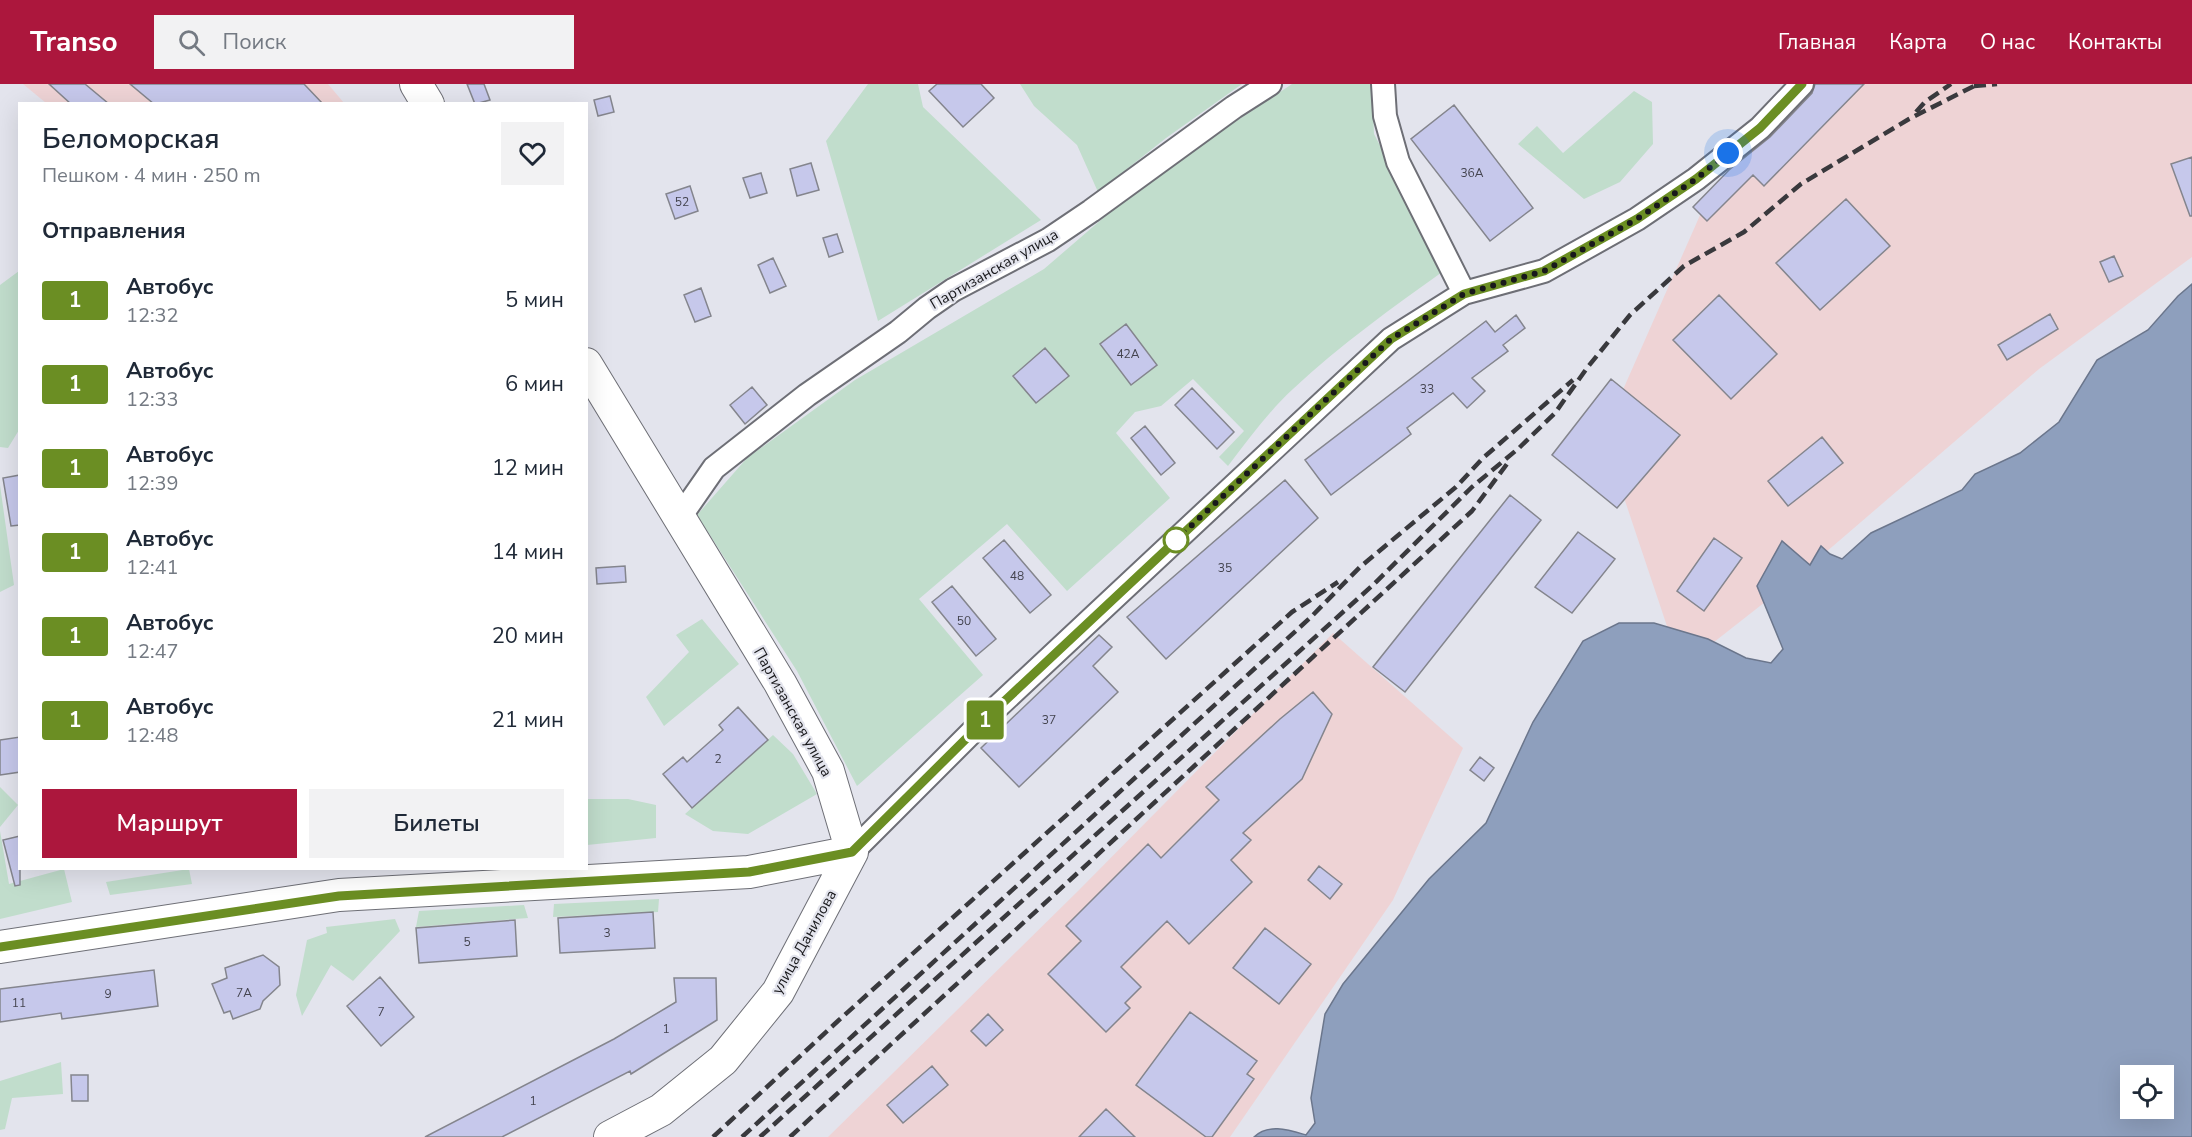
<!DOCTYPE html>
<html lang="ru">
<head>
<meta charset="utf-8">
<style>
	:root { --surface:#fff; --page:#f2f2f3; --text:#1f2937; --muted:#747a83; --accent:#ac173d }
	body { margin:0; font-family:"Nunito Sans",sans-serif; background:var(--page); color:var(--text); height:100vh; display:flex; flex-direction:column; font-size:22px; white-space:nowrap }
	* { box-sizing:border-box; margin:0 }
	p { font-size:20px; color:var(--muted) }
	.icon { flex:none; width:33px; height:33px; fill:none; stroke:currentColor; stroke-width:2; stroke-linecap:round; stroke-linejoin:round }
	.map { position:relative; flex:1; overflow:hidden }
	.drawer { position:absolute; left:18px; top:18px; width:570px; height:768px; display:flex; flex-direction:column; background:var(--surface); border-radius:0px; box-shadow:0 6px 24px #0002 }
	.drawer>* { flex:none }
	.badge { padding:0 12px; border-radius:4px; font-size:21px; line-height:39px }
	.tools { position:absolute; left:2120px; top:981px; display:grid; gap:12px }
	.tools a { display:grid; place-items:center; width:54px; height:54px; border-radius:0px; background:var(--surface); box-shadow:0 6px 24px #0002; font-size:30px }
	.you { position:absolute; width:30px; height:30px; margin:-15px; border:4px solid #fff; border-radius:50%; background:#1a73e8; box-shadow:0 0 0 9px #1a73e833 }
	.map>.badge { position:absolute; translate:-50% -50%; box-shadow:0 0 0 3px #fff }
	h2 { padding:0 24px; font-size:22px; line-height:54px }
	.round { display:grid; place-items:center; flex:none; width:63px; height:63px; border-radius:0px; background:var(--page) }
	.overview { display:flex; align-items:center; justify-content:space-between; height:102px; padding:0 24px }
	h1 { font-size:28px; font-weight:600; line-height:45px }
	.primary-button { display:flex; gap:12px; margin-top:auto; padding:12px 24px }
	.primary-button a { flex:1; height:69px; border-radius:0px; background:var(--accent); color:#fff; font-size:24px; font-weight:600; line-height:69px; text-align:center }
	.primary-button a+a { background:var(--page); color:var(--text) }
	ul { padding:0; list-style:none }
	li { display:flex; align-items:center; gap:18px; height:84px; padding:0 24px }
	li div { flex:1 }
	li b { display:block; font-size:22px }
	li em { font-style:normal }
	li .badge { min-width:66px; font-weight:700; text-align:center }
	header { display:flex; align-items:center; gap:36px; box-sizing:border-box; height:84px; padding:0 30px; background:var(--accent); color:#fff }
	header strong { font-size:28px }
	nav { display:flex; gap:33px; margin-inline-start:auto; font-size:21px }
	.search { width:420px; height:54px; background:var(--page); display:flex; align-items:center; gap:15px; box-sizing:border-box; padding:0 21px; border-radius:0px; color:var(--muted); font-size:22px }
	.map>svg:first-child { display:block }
	.industrial { fill:#eed3d5 }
	.green { fill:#c1ddcc }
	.water { fill:#8e9fbd; stroke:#6b768c; stroke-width:1.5; fill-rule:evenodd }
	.building { fill:#c6c8eb; stroke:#84858d; stroke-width:1.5 }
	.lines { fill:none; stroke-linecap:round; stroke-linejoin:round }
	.minor-casing { stroke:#6e6f76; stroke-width:26 }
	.secondary-casing { stroke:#6e6f76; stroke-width:34 }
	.minor { stroke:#fff; stroke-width:22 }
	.secondary { stroke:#fff; stroke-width:32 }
	.rail { stroke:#39393d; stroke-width:4.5; stroke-dasharray:12 6; stroke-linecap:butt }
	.line-casing { stroke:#fff; stroke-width:14 }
	.line { stroke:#6b8e23; stroke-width:9 }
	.walk { stroke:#18181b; stroke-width:6; stroke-dasharray:0 10.8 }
	.stop-dot { fill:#fff; stroke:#6b8e23; stroke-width:3 }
	.labels { text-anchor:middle; stroke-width:4.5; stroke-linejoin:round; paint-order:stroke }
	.number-label { font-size:12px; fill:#44444f }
	.street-label { font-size:15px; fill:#18181b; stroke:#e3e4ed }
</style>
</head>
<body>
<header>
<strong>Transo</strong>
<div class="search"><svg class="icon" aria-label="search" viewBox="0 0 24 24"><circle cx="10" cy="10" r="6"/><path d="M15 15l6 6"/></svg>Поиск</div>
<nav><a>Главная</a><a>Карта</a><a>О нас</a><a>Контакты</a></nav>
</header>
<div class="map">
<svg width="2192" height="1053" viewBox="0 0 2192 1053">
	<rect width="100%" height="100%" fill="#e3e4ed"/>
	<path class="industrial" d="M23 0H328L344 19H46Z
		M1813 0H2192V173L2039 285 1797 493 1681 584 1603 351 1712 104Z
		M1333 549 1463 664 1393 816 1230 1053H828L1078 807Z"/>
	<path class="green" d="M868 0H918L923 23 1041 136 878 237 826 57Z
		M1020 0H1242L1166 54 1098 108 1077 61 1034 22Z
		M1292 0H1372L1374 50 1445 186C1393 223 1340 261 1293 305 1269 327 1248 356 1228 382L1219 373 1244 347 1193 295 1161 322 1135 328 1116 349 1170 414 1067 507 1007 440 919 515 983 591 857 702 797 587 697 431 747 374 855 296 1044 185 1145 98Z
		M1634 7 1652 18 1653 60 1620 98 1584 115 1518 60 1537 42 1563 69Z
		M19 187V346L8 364 0 363V201Z
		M0 401 14 501 0 508Z
		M702 535 739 580 664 642 646 613 689 568 676 551Z
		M773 651 793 670 817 710 748 750 713 747 685 730Z
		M0 703 18 721 0 743Z
		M587 715H628L656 721V754L587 761Z
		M0 747 9 800 64 785 72 818 0 835Z
		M189 785 192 800 110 811 106 798Z
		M659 815 658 828 553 833 554 820Z
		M524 821 528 834 416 843 419 827Z
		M395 835 400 847 353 897 331 881 302 932 296 911 307 856 327 849 326 843Z
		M61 978 63 1010 12 1014 5 1045 0 1046V997Z"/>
	<path class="water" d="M2192 200V1053H1254C1268 1039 1289 1046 1306 1051L1315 1039 1311 1014 1325 930 1343 900 1429 795 1486 739 1533 638 1583 557 1619 539H1654L1708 555 1746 574 1771 579 1783 565 1757 502 1782 457 1810 481 1821 462 1830 470 1842 475 1871 449 1962 406 1975 390 2020 369 2059 338 2097 276 2148 246 2178 212ZM2130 992H2163V1024H2130Z"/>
	<path class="building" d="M49 0H85L109 20H71Z
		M130 0H304L323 20H154Z
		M467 0H484L490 16 475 20Z
		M937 0H981L994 14 963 43 929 7Z
		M1815 0H1864L1764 102 1753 91 1707 137 1693 123 1729 86 1770 53 1812 9Z
		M610 12 614 28 598 32 594 16Z
		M1454 21 1533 124 1490 157 1411 55Z
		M2192 73V132H2190L2171 80Z
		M811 79 819 106 797 112 790 85Z
		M761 89 767 109 750 114 743 94Z
		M690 102 698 127 675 135 666 110Z
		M1846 115 1890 162 1820 226 1776 179Z
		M837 150 843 168 829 173 823 154Z
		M2114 172 2123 192 2109 198 2100 178Z
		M773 174 786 202 770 209 758 181Z
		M701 204 711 232 695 238 684 211Z
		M1719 211 1777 270 1731 315 1673 256Z
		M2050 230 2058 245 2007 276 1998 261Z
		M1516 231 1525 244 1503 261 1508 267 1472 294 1485 307 1467 324 1453 309 1407 344 1411 350 1331 411 1305 376 1486 237 1495 248Z
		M1126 240 1157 281 1131 301 1100 260Z
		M1045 264 1069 292 1036 319 1013 292Z
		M1611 295 1680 351 1617 424 1552 371Z
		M752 303 767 321 745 340 730 321Z
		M1192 304 1234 348 1217 365 1175 321Z
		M1145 342 1175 379 1161 391 1131 354Z
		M1822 353 1843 379 1788 422 1768 397Z
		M20 391V441L11 442 3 394Z
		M1285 396 1318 434 1166 575 1127 533Z
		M1510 411 1541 436 1405 608 1373 583Z
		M1578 448 1615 475 1572 529 1535 503Z
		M1714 454 1742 474 1704 527 1677 507Z
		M1004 456 1051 511 1030 529 983 474Z
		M625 482 626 498 597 500 596 484Z
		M952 502 996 555 976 572 932 518Z
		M1099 551 1112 563 1093 582 1118 608 1019 703 981 664Z
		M1313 608 1332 630 1302 695 1243 749 1251 756 1231 776 1252 798 1189 860 1167 837 1121 883 1141 903 1125 919 1130 924 1106 948 1048 890 1081 857 1066 842 1148 760 1161 774 1219 716 1206 703 1280 635Z
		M738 623 768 656 692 724 663 690 683 673 687 678 723 646 719 641Z
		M20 653V688L0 691V656Z
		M1480 673 1494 684 1484 697 1470 686Z
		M20 752V801L15 802 3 756Z
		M1319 782 1342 800 1330 815 1308 796Z
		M653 828 655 864 560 869 558 834Z
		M515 836 517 872 419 879 416 844Z
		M1265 844 1311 880 1279 920 1233 884Z
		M263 871 279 883 280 901 263 917 260 925 233 935 230 927 224 929 212 900 227 894 225 884Z
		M154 886 158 922 62 935 61 929 0 938V905Z
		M380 893 414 933 381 962 347 922Z
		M674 894H716L717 936 631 990 630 987 502 1053H425L614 955 676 918Z
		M1190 928 1257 977 1247 990 1254 995 1212 1053H1206L1136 1001Z
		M988 930 1003 946 986 962 971 947Z
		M932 982 948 1001 903 1039 887 1021Z
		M71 991H88V1017H72Z
		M1106 1025 1135 1053H1079Z"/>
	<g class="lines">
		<g class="minor-casing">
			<path id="minor" d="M1383 0 1385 32 1398 78 1464 209
				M680 433 714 384 807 311 898 248 927 224 953 206 1048 156 1091 127 1234 23 1270 0
				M852 768 994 626 1391 255 1464 209 1544 187 1637 135 1696 95 1760 44 1802 0"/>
		</g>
		<g class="secondary-casing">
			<path id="secondary" d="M416 0 428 20
				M586 280 780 599 828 687 852 768
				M0 863 339 811 749 788 852 768
				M610 1053 661 1026 723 976 778 908 852 768"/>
		</g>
		<use href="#minor" class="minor"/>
		<use href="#secondary" class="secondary"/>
		<path class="rail" d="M1974 2 1997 0
			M1916 28 1925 18 1951 0
			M713 1053 839 936 1292 528 1338 498
			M742 1053 1311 533 1360 483 1456 403 1483 374 1573 296
			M760 1053 1373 501 1472 403 1519 364 1555 329 1587 284 1630 231 1684 182 1744 148 1801 100 1909 35 1978 0
			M790 1053 1472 427 1507 380"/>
	</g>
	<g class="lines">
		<g class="line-casing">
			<path id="line" d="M0 863 339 812 749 788 852 768 994 627 1391 255 1464 210 1544 187 1637 135 1696 95 1760 44 1802 0"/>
		</g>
		<use href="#line" class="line"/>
		<path class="walk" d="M1176 456 1391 255 1464 210 1544 187 1637 135 1696 95 1728 69"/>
	</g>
	<circle class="stop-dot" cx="1176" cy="456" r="12"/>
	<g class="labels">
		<g class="number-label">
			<text x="1472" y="93">36А</text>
			<text x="682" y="122">52</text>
			<text x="1128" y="274">42А</text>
			<text x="1427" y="309">33</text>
			<text x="1225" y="488">35</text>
			<text x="1017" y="496">48</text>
			<text x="964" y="541">50</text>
			<text x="1049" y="640">37</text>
			<text x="718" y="679">2</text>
			<text x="607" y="853">3</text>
			<text x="467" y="862">5</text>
			<text x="244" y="913">7А</text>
			<text x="108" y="914">9</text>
			<text x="19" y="923">11</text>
			<text x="381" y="932">7</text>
			<text x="666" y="949">1</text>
			<text x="533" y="1021">1</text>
		</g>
		<g class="street-label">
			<text transform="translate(994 185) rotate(-30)" y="5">Партизанская улица</text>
			<text transform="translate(793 628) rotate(61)" y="5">Партизанская улица</text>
			<text transform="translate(804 858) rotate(-61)" y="5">улица Данилова</text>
		</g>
	</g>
</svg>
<div class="tools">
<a><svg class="icon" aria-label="locate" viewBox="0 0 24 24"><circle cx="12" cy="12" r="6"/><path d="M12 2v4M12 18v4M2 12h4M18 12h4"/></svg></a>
</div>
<div class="you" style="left:1728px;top:69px"></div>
<b class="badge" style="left:985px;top:636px;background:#6b8e23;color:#fff">1</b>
<section class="drawer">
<div class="overview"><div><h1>Беломорская</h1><p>Пешком · 4 мин · 250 m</p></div><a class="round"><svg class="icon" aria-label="heart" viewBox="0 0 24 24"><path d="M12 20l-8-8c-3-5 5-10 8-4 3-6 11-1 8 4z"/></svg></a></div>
<h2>Отправления</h2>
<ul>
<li><span class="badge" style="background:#6b8e23;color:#fff">1</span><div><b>Автобус</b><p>12:32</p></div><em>5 мин</em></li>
<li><span class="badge" style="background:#6b8e23;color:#fff">1</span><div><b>Автобус</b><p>12:33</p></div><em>6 мин</em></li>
<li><span class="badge" style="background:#6b8e23;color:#fff">1</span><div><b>Автобус</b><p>12:39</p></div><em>12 мин</em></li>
<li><span class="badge" style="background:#6b8e23;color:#fff">1</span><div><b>Автобус</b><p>12:41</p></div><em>14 мин</em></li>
<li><span class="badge" style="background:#6b8e23;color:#fff">1</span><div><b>Автобус</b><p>12:47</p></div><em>20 мин</em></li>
<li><span class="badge" style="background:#6b8e23;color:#fff">1</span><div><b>Автобус</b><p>12:48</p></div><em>21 мин</em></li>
</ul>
<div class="primary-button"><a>Маршрут</a><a>Билеты</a></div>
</section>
</div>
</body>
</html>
